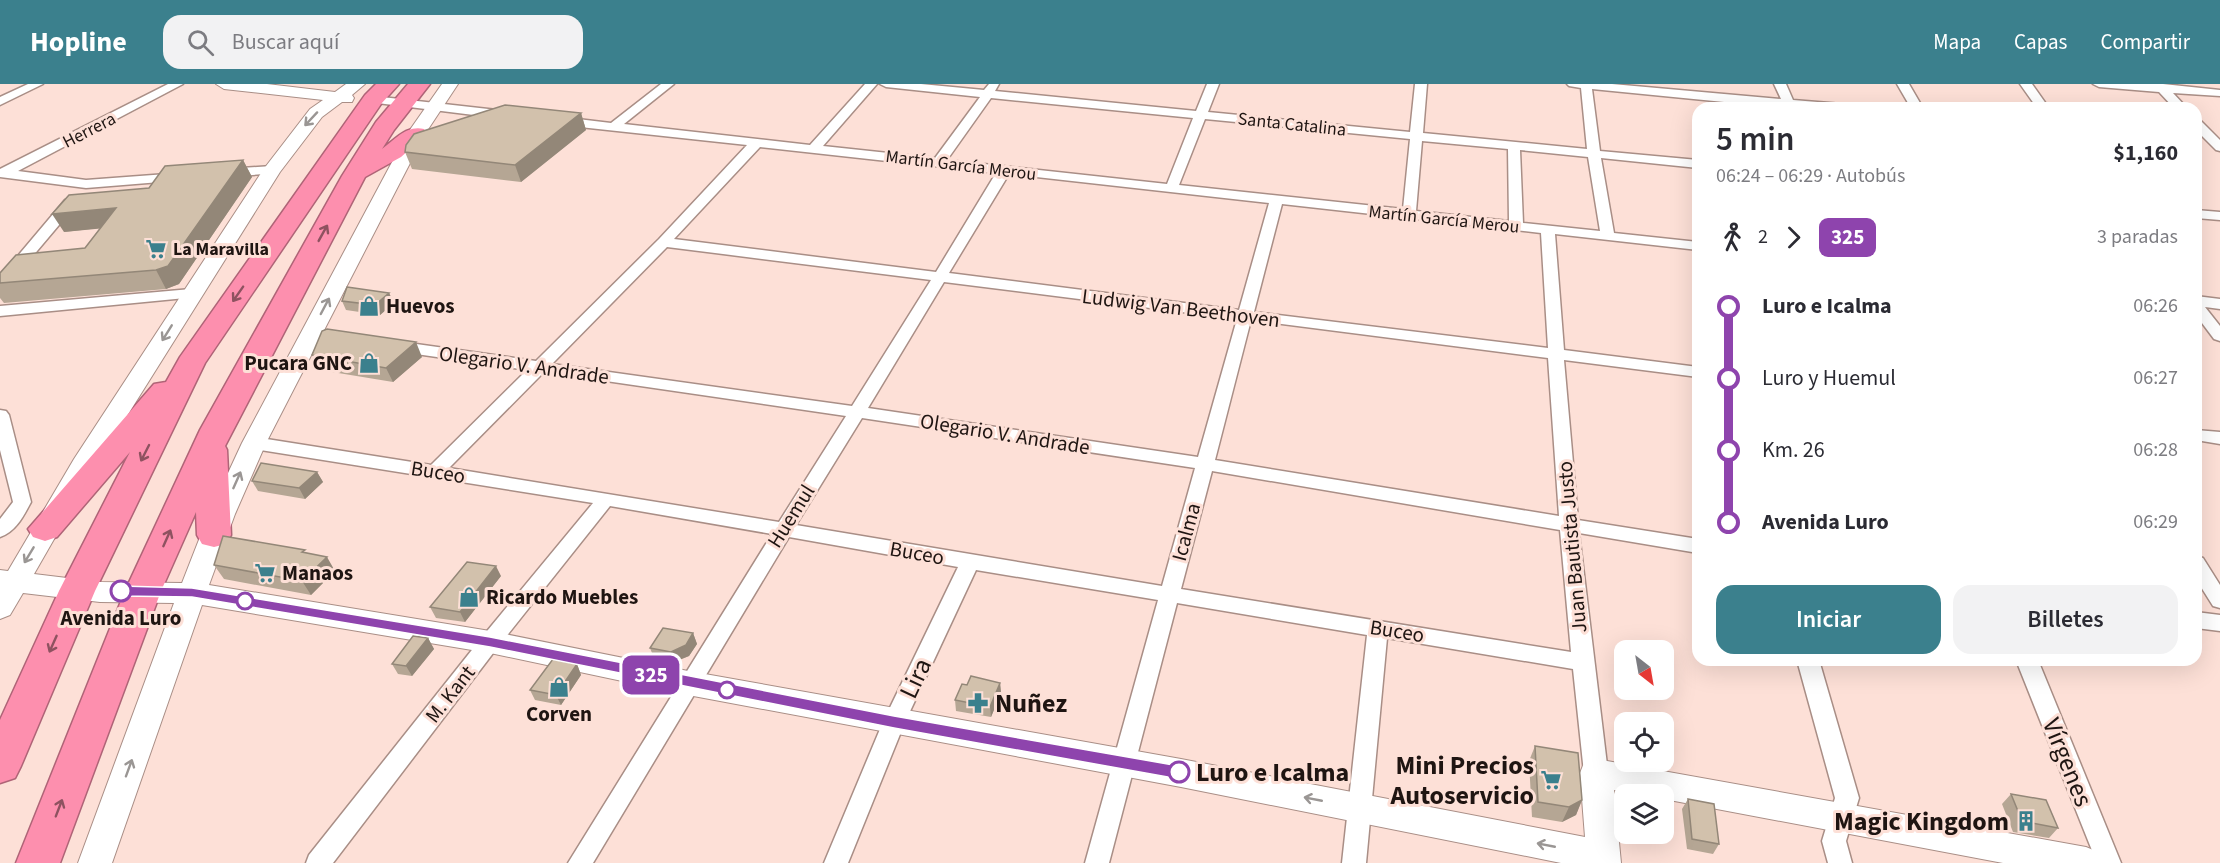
<!DOCTYPE html>
<html lang="es">
<head>
<meta charset="utf-8">
<style>
	:root { --surface:#fff; --page:#f2f2f3; --text:#2b2b33; --muted:#7c7c81; --accent:#3b808d }
	body { margin:0; font-family:"Source Sans 3",sans-serif; background:var(--page); color:var(--text); height:100vh; display:flex; flex-direction:column; font-size:22px; white-space:nowrap }
	* { box-sizing:border-box; margin:0 }
	p { font-size:20px; color:var(--muted) }
	.icon { flex:none; width:33px; height:33px; fill:none; stroke:currentColor; stroke-width:2; stroke-linecap:round; stroke-linejoin:round }
	.map { position:relative; flex:1; overflow:hidden }
	.drawer { position:absolute; left:1692px; top:18px; width:510px; height:564px; display:flex; flex-direction:column; background:var(--surface); border-radius:18px; box-shadow:0 6px 24px #0002 }
	.drawer>* { flex:none }
	.badge { padding:0 12px; border-radius:9px; font-size:21px; line-height:39px }
	.needle { width:39px; rotate:149deg }
	.fabs { position:absolute; left:1614px; top:556px; display:grid; gap:12px }
	.fabs a { display:grid; place-items:center; width:60px; height:60px; border-radius:12px; background:var(--surface); box-shadow:0 6px 24px #0002; font-size:30px }
	.map>.badge { position:absolute; translate:-50% -50%; box-shadow:0 0 0 3px #fff }
	.legs { display:flex; align-items:center; gap:9px; height:66px; padding:0 24px; font-size:20px }
	.legs p { margin-inline-start:auto }
	.overview { display:flex; align-items:center; justify-content:space-between; height:102px; padding:0 24px }
	h1 { font-size:33px; font-weight:600; line-height:45px }
	.button { display:flex; gap:12px; margin-top:auto; padding:12px 24px }
	.button a { flex:1; height:69px; border-radius:18px; background:var(--accent); color:#fff; font-size:24px; font-weight:600; line-height:69px; text-align:center }
	.button a+a { background:var(--page); color:var(--text) }
	ul { padding:0 24px; list-style:none }
	li { display:flex; align-items:center; gap:21px; height:72px; font-size:22px }
	li i { display:grid; place-items:center; width:9px; height:100%; margin:0 8px; background:currentColor }
	li i::after { content:''; width:15px; height:15px; margin:-8px; border:4px solid; border-radius:50%; background:var(--surface) }
	li p { margin-inline-start:auto }
	li:first-child i { background:linear-gradient(#0000 50%,currentColor 0) }
	li:last-child i { background:linear-gradient(currentColor 50%,#0000 0) }
	header { display:flex; align-items:center; gap:36px; box-sizing:border-box; height:84px; padding:0 30px; background:var(--accent); color:#fff }
	header strong { font-size:28px }
	nav { display:flex; gap:33px; margin-inline-start:auto; font-size:21px }
	.search { width:420px; height:54px; background:var(--page); display:flex; align-items:center; gap:15px; box-sizing:border-box; padding:0 21px; border-radius:18px; color:var(--muted); font-size:22px }
	.map>svg:first-child { display:block }
	.lines { fill:none; stroke-linecap:round; stroke-linejoin:round }
	.street-casing { stroke:#a98e86; stroke-width:3 }
	.secondary-casing { stroke:#a98e86; stroke-width:2 }
	.highway-casing { stroke:#af6477; stroke-width:3 }
	.street { fill:#fff; fill-rule:evenodd }
	.secondary { fill:#fff; fill-rule:evenodd }
	.highway { fill:#fd8fae; fill-rule:evenodd }
	.wall { fill:#b5a694 }
	.shaded-wall { fill:#938778 }
	.building { fill:#d2c1ac; stroke:#938778; stroke-width:1.5 }
	.oneway { stroke:#9a9694 }
	.oneway2 { stroke:#8e5260 }
	.line-1 { fill:#8e44ad; stroke:#fff; stroke-width:1.5 }
	.stop-1-dot { fill:#fff; stroke:#8e44ad; stroke-width:3 }
	.labels { text-anchor:middle; stroke-width:6; stroke-linejoin:round; paint-order:stroke }
	.far-street-label { font-size:18px; fill:#1f1512; stroke:#fde0d7 }
	.far-poi-label { font-size:18px; font-weight:bold; fill:#1f1512; stroke:#fde0d7; text-anchor:start }
	.poi-label { font-size:21px; font-weight:bold; fill:#1f1512; stroke:#fde0d7; text-anchor:start }
	.street-label { font-size:21px; fill:#1f1512; stroke:#fde0d7 }
	.stop-label { font-size:21px; font-weight:bold; fill:#1f1512; stroke:#fde0d7 }
	.near-street-label { font-size:26px; fill:#1f1512; stroke:#fde0d7 }
	.near-poi-label { font-size:26px; font-weight:bold; fill:#1f1512; stroke:#fde0d7; text-anchor:end }
	.near-stop-label { font-size:26px; font-weight:bold; fill:#1f1512; stroke:#fde0d7; text-anchor:start }
</style>
</head>
<body>
<header>
<strong>Hopline</strong>
<div class="search"><svg class="icon" aria-label="search" viewBox="0 0 24 24"><circle cx="10" cy="10" r="6"/><path d="M15 15l6 6"/></svg>Buscar aquí</div>
<nav><a>Mapa</a><a>Capas</a><a>Compartir</a></nav>
</header>
<div class="map">
<svg width="2220" height="779" viewBox="0 0 2220 779">
	<rect width="100%" height="100%" fill="#fde0d7"/>
	<g class="lines">
		<g class="street-casing">
			<path id="street" d="M28 0H43L0 21V13Z
				M168 0H183L18 87 86 96 180 89 187 93 185 96 86 104 0 93V85Z
				M661 0H674L624 40 810 61 865 0H877L823 62 935 74 980 13 886 3 880 0H921L984 6 989 0H999L995 7 1196 27 1207 0H1219L1208 28 1410 48 1415 0H1427L1423 49 1587 65 1581 4 1569 2 1567 0H1612L1781 15 1774 0H1786L1793 16 1842 20 1848 24H1785L1592 5 1600 67 1698 76V84L1601 74 1614 149 1698 158V166L1555 150 1564 266 1698 283V293L1564 276 1578 436 1698 455V469L1579 449 1608 689 1604 696 1596 699 1588 696 1584 689 1573 585 1387 554 1366 779H1342L1367 551 1177 519 1109 779H1085L1158 516 976 486 905 638 848 779H824L883 638 958 483 789 453 593 779H568L772 450 610 422 497 564 333 779H306L309 771 483 552 593 419 254 365 248 363 245 359 248 355 254 353 431 381 527 286 395 267 387 262 389 259 395 257 536 277 659 155 747 61 561 41 555 37 561 33 611 39ZM991 14 1193 34 1167 100 947 76ZM1205 35 1410 55 1403 125 1179 101ZM1422 57 1508 65 1509 137 1416 127ZM760 63 996 89 936 188 674 155ZM1520 66 1588 73 1600 147 1523 139ZM1009 90 1269 119 1239 226 949 189ZM1282 120 1541 149 1548 264 1254 228ZM667 163 931 196 852 322 552 280ZM944 198 1237 235 1198 373 868 324ZM1251 236 1548 274 1559 432 1215 376ZM544 288 846 332 779 438 449 384ZM862 334 1195 384 1162 502 796 441ZM1212 387 1560 446 1571 568 1181 505Z
				M1897 0H1909L1923 24H1911Z
				M2020 0H2032L2049 24H2037Z
				M2093 0H2163L2220 6V12L2173 9 2187 24H2174L2159 8 2099 3Z
				M373 12 506 27 512 31 506 35 369 18V14Z
				M2196 35 2200 36 2220 56V67L2216 66 2196 46Z
				M272 82 278 86 277 89 226 93 220 89 226 85Z
				M70 115 75 116 77 119 75 122 5 205 0 206V193L65 116Z
				M2196 126 2220 128V136L2196 134Z
				M191 205 196 207 199 210 196 213 0 232V222Z
				M2196 212 2220 215V225L2205 223 2220 242V257L2214 255 2196 231Z
				M0 326 6 327 9 331 31 418C24 431 16 448 0 453V435L13 418 0 366Z
				M2196 346 2220 348V360L2196 356Z
				M2196 472 2203 474 2220 501V524L2213 522 2196 495Z
				M2196 528 2220 531V547L2196 544Z
				M1797 576H1819L1859 714 1846 757 1852 779H1828L1822 757 1835 714Z
				M2016 576H2038L2121 779H2097Z"/>
		</g>
		<g class="secondary-casing">
			<path id="secondary" d="M216 0H267L335 8 346 0H365L352 11 354 14 352 18H342L322 33 280 88 100 375 34 490 100 498 182 499 209 430 242 359 407 50 442 0H458L425 50 266 359 235 430 209 501 490 547 688 587 1181 675 1585 753 1580 689 1584 679 1596 675 2086 763 2098 768 2103 779H2003L1664 715V711H1641L1614 706 1621 779H1561L1181 703 688 611 490 569 202 521 112 779H78L174 519 100 518 23 509 10 531 0 535V486L8 487 74 375 263 86 310 25 323 16 224 5Z"/>
		</g>
		<g class="highway-casing">
			<path id="highway" d="M376 0H399L381 20 205 279 95 507 21 682 15 694 0 699V636L59 507 130 368 57 453 45 457 33 453 28 445 154 300 166 298 180 273 365 11Z
				M408 0H430L394 46 382 65C396 55 406 41 424 45L427 50 401 73 365 93 225 362 227 366 231 451 226 460 214 463 202 460 197 451 196 428 161 507 60 779H16L125 507 200 346 342 92 376 38Z"/>
		</g>
		<use href="#street" class="street"/>
		<use href="#secondary" class="secondary"/>
		<use href="#highway" class="highway"/>
	</g>
	<path class="wall" d="M581 29 586 46 521 98 412 85 405 68Z
		M243 76 252 93 179 200 166 205 4 219 0 214V189L85 164 100 144 64 148 149 104Z
		M389 209 394 219 380 231 346 226 342 217Z
		M312 271 422 273 393 298 320 286Z
		M317 388 323 398 305 415 258 407 252 397Z
		M307 469 335 487 311 511 224 495 214 481Z
		M501 492 465 538 436 534 430 523Z
		M693 549 697 560 689 572 674 578 654 574 650 564Z
		M428 554 434 565 412 592 398 590 392 580Z
		M577 580 581 591 561 621 535 616 530 606Z
		M1000 599 1001 609 991 633 956 627 955 616 967 601Z
		M1535 662 1582 716 1576 731 1562 738 1532 733 1529 677Z
		M2011 710 2058 744 2049 754 2013 748 2002 720Z
		M1688 715 1719 760 1713 770 1687 765 1682 725Z"/>
	<path class="shaded-wall" d="M581 29 586 46 521 98 515 81Z
		M243 76 252 93 179 200 166 205 156 186Z
		M116 124 126 142 64 148 52 130Z
		M389 209 394 219 380 231 375 221Z
		M416 258 422 273 393 298 386 284Z
		M317 388 323 398 305 415 299 404Z
		M327 473 335 487 311 511 302 497Z
		M496 482 501 492 465 538 460 528Z
		M693 549 697 560 689 572 674 578 671 568Z
		M428 554 434 565 412 592 406 582Z
		M577 580 581 591 561 621 556 611Z
		M1000 599 1001 609 991 633 990 623Z
		M1582 716 1576 731 1562 738 1569 723Z"/>
	<path class="building" d="M505 21 581 29 515 81 405 68 406 61 414 50Z
		M243 76 168 182 156 186 0 199V189L16 171 85 164 116 124 52 130 69 111 149 104 165 82Z
		M347 203 389 209 375 221 342 217Z
		M327 245 416 258 386 284 312 271 322 247Z
		M261 379 317 388 299 404 252 397Z
		M223 452 305 466 302 468 327 473 302 497 214 481Z
		M467 478 496 482 460 528 430 523Z
		M663 544 693 549 686 561 671 568 650 564Z
		M413 552 428 554 406 582 392 580Z
		M553 575 577 580 556 611 530 606Z
		M971 592 1000 599 990 623 955 616 962 600 967 601Z
		M1535 662 1578 669 1582 716 1569 723 1538 718Z
		M2011 710 2046 716 2058 744 2022 737Z
		M1688 715 1714 720 1719 760 1692 755Z"/>
	<defs><path id="oneway-shaft" d="M-6 0H5M1.5-3L5.5 0L1.5 3" fill="none" stroke-width="1.6" stroke-linecap="round" stroke-linejoin="round" transform="scale(1.5)"/></defs>
	<g class="oneway">
		<use href="#oneway-shaft" transform="translate(311 35) rotate(133)"/>
		<use href="#oneway-shaft" transform="translate(325 222) rotate(-62)"/>
		<use href="#oneway-shaft" transform="translate(167 249) rotate(122)"/>
		<use href="#oneway-shaft" transform="translate(237 396) rotate(-66)"/>
		<use href="#oneway-shaft" transform="translate(29 471) rotate(121)"/>
		<use href="#oneway-shaft" transform="translate(129 684) rotate(-70)"/>
		<use href="#oneway-shaft" transform="translate(1313 715) rotate(-169)"/>
		<use href="#oneway-shaft" transform="translate(1546 761) rotate(-169)"/>
	</g>
	<g class="oneway2">
		<use href="#oneway-shaft" transform="translate(323 149) rotate(-61)"/>
		<use href="#oneway-shaft" transform="translate(238 210) rotate(125)"/>
		<use href="#oneway-shaft" transform="translate(145 369) rotate(117)"/>
		<use href="#oneway-shaft" transform="translate(167 454) rotate(-66)"/>
		<use href="#oneway-shaft" transform="translate(53 560) rotate(114)"/>
		<use href="#oneway-shaft" transform="translate(59 724) rotate(-69)"/>
	</g>
	<path class="line-1" d="M121 502 192 504 490 553 894 632 1179 682 1185 684 1187 688 1185 693 1179 695 894 644 490 563 192 513 121 512 115 507Z"/>
	<defs>
		<g id="supermarket-bare" transform="scale(1.62)"><path d="M-6-5.5h2.5l.6 2H6L4.5 2H-2.5L-4.4-4H-6ZM-1.5 3.2a1.3 1.3 0 1 0 .1 0ZM3 3.2a1.3 1.3 0 1 0 .1 0Z" fill="#3b808d" stroke="#fde0d7" stroke-width="2.5" paint-order="stroke"/></g>
		<g id="shop-bare" transform="scale(1.62)"><path d="M-5-2.5h2.3a2.7 3.5 0 0 1 5.4 0H5L5.5 6h-11ZM-1.5-2.5h3a1.5 2.3 0 0 0-3 0Z" fill="#3b808d" stroke="#fde0d7" stroke-width="2.5" paint-order="stroke"/></g>
		<g id="pharmacy-bare" transform="scale(1.62)"><path d="M-2-6h4v4h4v4h-4v4h-4v-4h-4v-4h4Z" fill="#3b808d" stroke="#fde0d7" stroke-width="2.5" paint-order="stroke"/></g>
		<g id="building-bare" transform="scale(1.62)"><path d="M-4-6H4V6H1V3H-1V6H-4ZM-2.5-4.3h1.7v1.8h-1.7ZM.8-4.3h1.7v1.8H.8ZM-2.5-1h1.7V.8h-1.7ZM.8-1h1.7V.8H.8Z" fill="#3b808d" stroke="#fde0d7" stroke-width="2.5" paint-order="stroke"/></g>
	</defs>
	<g fill-rule="evenodd">
		<use href="#supermarket-bare" x="156" y="165"/>
		<use href="#shop-bare" x="369" y="222"/>
		<use href="#shop-bare" x="369" y="279"/>
		<use href="#supermarket-bare" x="265" y="489"/>
		<use href="#shop-bare" x="469" y="513"/>
		<use href="#shop-bare" x="559" y="603"/>
		<use href="#pharmacy-bare" x="978" y="619"/>
		<use href="#supermarket-bare" x="1551" y="696"/>
		<use href="#building-bare" x="2026" y="737"/>
	</g>
	<g class="stop-1-dot">
		<circle cx="121" cy="507" r="10"/>
		<circle cx="245" cy="517" r="8"/>
		<circle cx="727" cy="606" r="8"/>
		<circle cx="1179" cy="688" r="10"/>
	</g>
	<g class="labels">
		<g class="far-street-label">
			<text transform="translate(1292 40) rotate(6)" y="6">Santa Catalina</text>
			<text transform="translate(89 46) rotate(-27)" y="6">Herrera</text>
			<text transform="translate(961 81) rotate(7)" y="6">Martín García Merou</text>
			<text transform="translate(1444 135) rotate(6)" y="6">Martín García Merou</text>
		</g>
		<g class="far-poi-label">
			<text x="173" y="171">La Maravilla</text>
		</g>
		<g class="poi-label">
			<text x="386" y="229">Huevos</text>
			<text x="352" y="286" text-anchor="end">Pucara GNC</text>
			<text x="282" y="496">Manaos</text>
			<text x="486" y="520">Ricardo Muebles</text>
			<text x="559" y="637" text-anchor="middle">Corven</text>
		</g>
		<g class="street-label">
			<text transform="translate(1181 224) rotate(7)" y="7">Ludwig Van Beethoven</text>
			<text transform="translate(524 281) rotate(8)" y="7">Olegario V. Andrade</text>
			<text transform="translate(1005 350) rotate(9)" y="7">Olegario V. Andrade</text>
			<text transform="translate(438 388) rotate(9)" y="7">Buceo</text>
			<text transform="translate(791 432) rotate(-58)" y="7">Huemul</text>
			<text transform="translate(1186 448) rotate(-75)" y="7">Icalma</text>
			<text transform="translate(1572 463) rotate(-95)" y="7">Juan Bautista Justo</text>
			<text transform="translate(917 469) rotate(10)" y="7">Buceo</text>
			<text transform="translate(1397 547) rotate(9)" y="7">Buceo</text>
			<text transform="translate(450 610) rotate(-52)" y="7">M. Kant</text>
		</g>
		<g class="stop-label">
			<text x="121" y="541">Avenida Luro</text>
		</g>
		<g class="near-street-label">
			<text transform="translate(915 594) rotate(-65)" y="9">Lira</text>
			<text transform="translate(2068 678) rotate(68)" y="9">Vírgenes</text>
		</g>
		<g class="near-poi-label">
			<text x="995" y="628" text-anchor="start">Nuñez</text>
			<text x="1534" y="690">Mini Precios<tspan x="1534" dy="30">Autoservicio</tspan></text>
			<text x="2009" y="746">Magic Kingdom</text>
		</g>
		<g class="near-stop-label">
			<text x="1196" y="697">Luro e Icalma</text>
		</g>
	</g>
</svg>
<div class="fabs">
<a><svg class="needle" viewBox="-14 -14 28 28"><path d="M0-13l5 13h-10z" fill="#e53935"/><path d="M0 13l5-13h-10z" fill="#7c7c81"/></svg></a>
<a><svg class="icon" aria-label="locate" viewBox="0 0 24 24"><circle cx="12" cy="12" r="6"/><path d="M12 2v4M12 18v4M2 12h4M18 12h4"/></svg></a>
<a><svg class="icon" aria-label="layers" viewBox="0 0 24 24"><path d="M12 4l9 5-9 5-9-5zM3 14l9 5 9-5"/></svg></a>
</div>
<b class="badge" style="left:651px;top:591px;background:#8e44ad;color:#fff">325</b>
<section class="drawer">
<div class="overview"><div><h1>5 min</h1><p>06:24 – 06:29 · Autobús</p></div><b>$1,160</b></div>
<div class="legs"><svg class="icon" aria-label="walk" viewBox="0 0 24 24"><circle cx="13" cy="4" r="2"/><path d="M13 8l-2 6 4 7M11 14l-3 7M7 12l3-4h3l4 4"/></svg>2<svg class="icon" aria-label="forward" viewBox="0 0 24 24"><path d="M9 5l7 7-7 7"/></svg><b class="badge" style="background:#8e44ad;color:#fff">325</b><p>3 paradas</p></div>
<ul>
<li><i style="color:#8e44ad"></i><b>Luro e Icalma</b><p>06:26</p></li>
<li><i style="color:#8e44ad"></i><span>Luro y Huemul</span><p>06:27</p></li>
<li><i style="color:#8e44ad"></i><span>Km. 26</span><p>06:28</p></li>
<li><i style="color:#8e44ad"></i><b>Avenida Luro</b><p>06:29</p></li>
</ul>
<div class="button"><a>Iniciar</a><a>Billetes</a></div>
</section>
</div>
</body>
</html>
